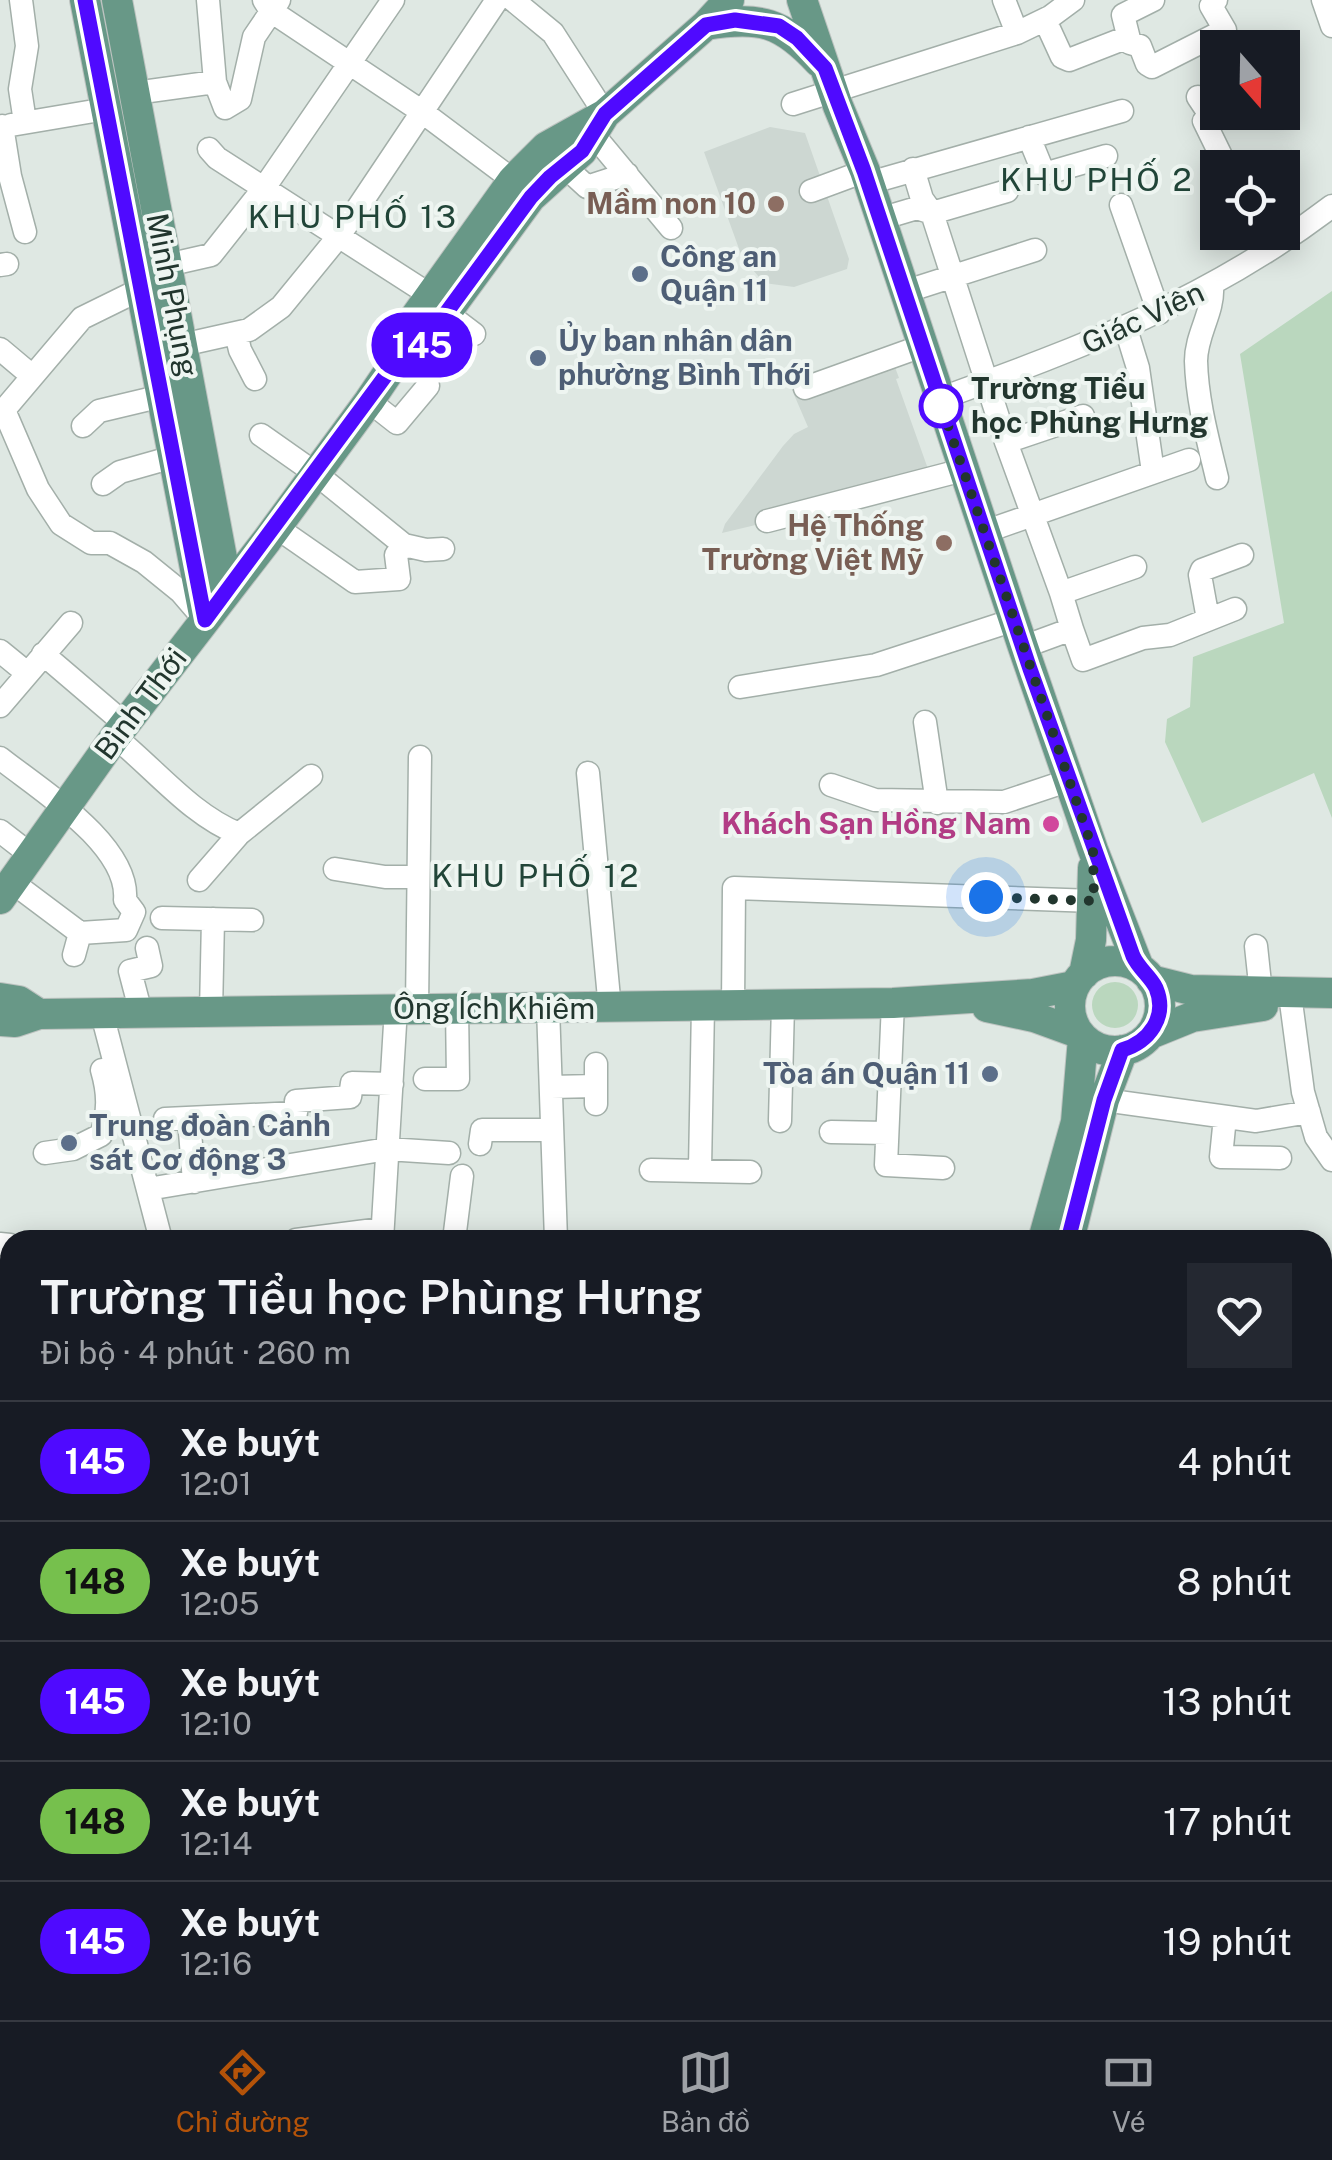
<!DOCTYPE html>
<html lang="vi">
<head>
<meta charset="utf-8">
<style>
	:root { --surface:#171b24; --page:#242831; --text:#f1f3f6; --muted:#9ea1a6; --line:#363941; --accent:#b45309 }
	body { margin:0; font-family:"Public Sans",sans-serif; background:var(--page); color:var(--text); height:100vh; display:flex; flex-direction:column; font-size:38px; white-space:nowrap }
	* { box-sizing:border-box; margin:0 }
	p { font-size:32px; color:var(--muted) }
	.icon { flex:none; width:55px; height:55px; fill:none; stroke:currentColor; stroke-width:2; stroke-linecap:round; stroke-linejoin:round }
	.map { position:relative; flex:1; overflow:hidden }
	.panel { position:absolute; left:0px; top:1230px; width:1332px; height:790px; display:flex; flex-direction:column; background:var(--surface); border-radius:30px 30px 0 0; box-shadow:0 5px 25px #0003 }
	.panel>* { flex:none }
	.badge { padding:0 20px; border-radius:32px; font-size:35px; line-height:65px }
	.needle { width:65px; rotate:160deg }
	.controls { position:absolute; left:1200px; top:30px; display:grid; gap:20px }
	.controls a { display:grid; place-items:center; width:100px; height:100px; border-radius:0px; background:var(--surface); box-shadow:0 5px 25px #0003; font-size:50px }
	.you { position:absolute; width:50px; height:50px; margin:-25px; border:8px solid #fff; border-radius:50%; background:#1a73e8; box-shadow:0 0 0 15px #1a73e833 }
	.map>.badge { position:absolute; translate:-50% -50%; box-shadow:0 0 0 5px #fff }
	.round { display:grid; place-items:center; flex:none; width:105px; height:105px; border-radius:0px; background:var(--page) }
	.overview { display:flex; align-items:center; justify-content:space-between; height:170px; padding:0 40px }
	h1 { font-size:48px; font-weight:600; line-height:75px }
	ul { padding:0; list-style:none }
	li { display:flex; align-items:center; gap:30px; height:120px; padding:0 40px; border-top:2px solid var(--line) }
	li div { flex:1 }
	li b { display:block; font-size:38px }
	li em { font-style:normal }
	li .badge { min-width:110px; font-weight:700; text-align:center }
	.tabs { display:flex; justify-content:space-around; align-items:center; height:140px; border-top:2px solid var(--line); background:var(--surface); font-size:28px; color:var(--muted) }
	.tabs a { display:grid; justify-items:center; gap:5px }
	.tabs .current { color:var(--accent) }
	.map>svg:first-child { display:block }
	.built { fill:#cdd7d2 }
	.green { fill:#bad7be }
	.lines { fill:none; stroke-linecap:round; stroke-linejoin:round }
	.minor-casing { stroke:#a3afa9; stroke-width:25 }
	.major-casing { stroke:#bdc3c0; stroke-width:32 }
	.minor { stroke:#fff; stroke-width:22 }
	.major { stroke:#689887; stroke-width:30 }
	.line-casing { stroke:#fff; stroke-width:22 }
	.line { stroke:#4f0aff; stroke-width:15 }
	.walk { stroke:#22362e; stroke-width:10; stroke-dasharray:0 18 }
	.education-dot { fill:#8d6e63; stroke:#eef5f1; stroke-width:4 }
	.service-dot { fill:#5c6f8a; stroke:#eef5f1; stroke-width:4 }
	.stop-dot { fill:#fff; stroke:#4f0aff; stroke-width:5 }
	.hotel-dot { fill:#d1479c; stroke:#eef5f1; stroke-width:4 }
	.labels { text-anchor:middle; stroke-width:8; stroke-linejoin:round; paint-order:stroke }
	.education-label { font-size:30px; font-weight:bold; fill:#785e54; stroke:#eef5f1; text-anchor:end }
	.service-label { font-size:30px; font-weight:bold; fill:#4e5e75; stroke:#eef5f1; text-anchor:start }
	.street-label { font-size:30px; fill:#22362e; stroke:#eef5f1 }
	.stop-label { font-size:30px; font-weight:bold; fill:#22362e; stroke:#eef5f1; text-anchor:start }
	.hotel-label { font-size:30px; font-weight:bold; fill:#b23c85; stroke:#eef5f1; text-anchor:end }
	.neighbourhood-label { font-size:32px; letter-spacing:2.5px; fill:#214538; stroke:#eef5f1 }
</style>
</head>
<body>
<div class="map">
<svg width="1332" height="2020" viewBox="0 0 1332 2020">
	<rect width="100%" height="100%" fill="#dfe8e3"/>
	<path class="built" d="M770 127 805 133 849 259 847 269 794 287 764 283 742 257 704 152Z
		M889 351 899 378 896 379 933 483 722 533 725 524 783 446 794 434 808 427 792 390Z
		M1323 1351 1332 1354V1762L1322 1760Z"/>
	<path class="green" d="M1332 291V818L1314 773 1202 823 1165 742 1167 719 1190 707 1193 657 1284 623 1240 354Z
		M1092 1005a23 23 0 1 1 46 0a23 23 0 1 1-46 0Z"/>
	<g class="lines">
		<g class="minor-casing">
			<path id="minor" d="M21 0 27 46 20 89 25 122
				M208 0 215 82 225 108 240 99 254 37 279 0
				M264 0 271 11 421 111 513 180
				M513 0 553 33 605 114
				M1004 0 1017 33
				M1153 0 1123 15 1130 43 1140 46 1147 64 1152 67 1225 30 1211 6 1216 0
				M1323 0 1332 26
				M1045 20 1062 57 1069 60 1128 37
				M135 93 215 82
				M1198 97 1210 115 1204 121 1227 168
				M793 104 1017 33 1050 17 1073 0
				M11 125 106 109
				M2 126 10 176 25 232
				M592 133 671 228
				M1029 137 1044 174 1106 156
				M209 149 217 158 430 295
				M563 165 587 187 627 174
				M913 169 922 199 932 213 1006 442 1061 593
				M869 183 1122 111
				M811 191 865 171
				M1121 205 1159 313
				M880 219 917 208 932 213 1007 191
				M0 265 7 264
				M167 265 211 255 264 188 393 0
				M1212 286C1214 312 1196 334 1196 361 1197 401 1208 440 1217 478
				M904 292 1035 250
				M445 312 474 334
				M1126 329 1138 368 1153 472
				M236 333 240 350 255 379
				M182 345 249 330 281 307 339 236 497 0
				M0 349 31 375
				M805 388 922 346
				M939 399C1083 347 1209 300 1332 206
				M369 401 397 423 428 386
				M4 410 38 489 61 524 91 543H110L144 562 181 592 205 620
				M4 410 82 318 141 289
				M83 426 99 411 162 396
				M261 435 315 473 404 545 426 550 443 549
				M1006 442 1083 416
				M103 484 120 472 173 457
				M767 521 963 470
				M276 527 355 582 399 579 396 555 404 545
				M984 532 1189 460
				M1208 619 1200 575 1202 570 1242 555
				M1072 629 1061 593 1135 567
				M1023 647 1072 629 1083 660 1143 638 1170 635 1235 609
				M0 651 27 673
				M43 654 125 724
				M740 687 876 665 1014 620
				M0 706 71 623
				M925 722 937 803
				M115 737C155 769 191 815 239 834
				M0 758C39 789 130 845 125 900L134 912 126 930 80 933 74 955
				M588 773 610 1009
				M831 785 875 800 1004 802 1070 780
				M0 831 31 855
				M335 869 385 877H418
				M199 880 239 834 311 776
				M12 882 80 933
				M162 918 252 920
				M1256 946 1261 993
				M1291 1002 1303 1092 1316 1137 1332 1160
				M893 1003 886 1165 943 1168
				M733 1005 734 888 1094 901
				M548 1007 556 1240
				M417 1008 420 757
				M211 1012 213 919
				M141 1013 130 971 151 966 147 948
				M102 1014 161 1240
				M596 1064V1104
				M425 1079H458L457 1008
				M551 1087 596 1086
				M1104 1100 1256 1121 1309 1112
				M1225 1117 1221 1157 1280 1158
				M165 1119 296 1113V1101L350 1097 352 1083 392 1084
				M189 1119 194 1182
				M780 1121 783 1005
				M831 1132 887 1133
				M480 1144 482 1130H552
				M45 1153 73 1149 101 1135C109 1112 109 1094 102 1070
				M700 1169 703 1006
				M651 1170 750 1172
				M148 1189 387 1149 449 1153
				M296 1240 382 1229
				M382 1240 396 1008
				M454 1240 462 1176
				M0 1244 10 1245
				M0 1296H10
				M1322 1308 1332 1311
				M0 1333H10
				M0 1376 10 1379
				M0 1457H10
				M0 1491 7 1498 10 1520
				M0 1651 8 1622 10 1536
				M0 1746 10 1747
				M0 1943 10 1944
				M495 2010 519 2016 520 2020
				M966 2010 1010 2020
				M20 2020 21 2010
				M88 2020 89 2010
				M139 2020 141 2010
				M177 2020 178 2010
				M256 2020 258 2010
				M398 2020 401 2010
				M434 2020 437 2010
				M618 2020 621 2010
				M719 2020 722 2010
				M1169 2020 1171 2010"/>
		</g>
		<g class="major-casing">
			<path id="major" d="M85 0 205 620
				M117 0 228 590
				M802 0 838 106 865 171 1023 647 1093 850 1139 968
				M706 25C761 16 782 22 819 62
				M392 367 416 354 531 197 582 151 605 114 706 25 729 0
				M0 899 115 737 267 540 369 401 392 367 398 341 513 180 546 147 605 114
				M1070 1006a45 45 0 1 1 90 0a45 45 0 1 1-90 0Z
				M1084 974 1091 940 1093 868
				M1151 980 1191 990 1332 993
				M0 998 19 1001 39 1014
				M987 1007 1034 1017 1078 1033
				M0 1021 15 1022 39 1014 893 1003 1033 994 1074 986
				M1150 1034 1192 1017 1263 1006
				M1043 1240 1076 1122 1083 1038
				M1069 1240 1104 1100 1123 1050
				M828 2020 831 2010
				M852 2020 855 2010"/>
		</g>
		<use href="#minor" class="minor"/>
		<use href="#major" class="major"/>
	</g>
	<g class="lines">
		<g class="line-casing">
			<path id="line" d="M85 0 205 620 392 367 416 354 531 197 550 177 582 151 605 114 706 25 735 20 779 26 797 38 825 68 864 171 1030 669 1133 956C1139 969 1150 976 1156 988 1168 1017 1149 1042 1122 1050L1104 1100 1068 1240"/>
		</g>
		<use href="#line" class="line"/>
		<path class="walk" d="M941 406 939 399 1093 850 1094 901 986 897"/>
	</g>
	<g class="education-dot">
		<circle cx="776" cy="204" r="10"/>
		<circle cx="944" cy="543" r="10"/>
	</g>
	<g class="service-dot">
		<circle cx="640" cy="274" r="10"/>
		<circle cx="538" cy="358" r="10"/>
		<circle cx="990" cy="1074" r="10"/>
		<circle cx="69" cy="1143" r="10"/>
	</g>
	<circle class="stop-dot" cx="941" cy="406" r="20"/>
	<circle class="hotel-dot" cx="1051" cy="824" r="10"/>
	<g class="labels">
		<g class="education-label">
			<text x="756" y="214">Mầm non 10</text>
			<text x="924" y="536">Hệ Thống<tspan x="924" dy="34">Trường Việt Mỹ</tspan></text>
		</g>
		<g class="service-label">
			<text x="660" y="267">Công an<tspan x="660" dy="34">Quận 11</tspan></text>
			<text x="558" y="351">Ủy ban nhân dân<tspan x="558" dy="34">phường Bình Thới</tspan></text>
			<text x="970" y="1084" text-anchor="end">Tòa án Quận 11</text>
			<text x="89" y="1136">Trung đoàn Cảnh<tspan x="89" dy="34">sát Cơ động 3</tspan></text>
		</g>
		<g class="street-label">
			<text transform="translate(172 295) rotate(79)" y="10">Minh Phụng</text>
			<text transform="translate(1143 318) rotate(-25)" y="10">Giác Viên</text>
			<text transform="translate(141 704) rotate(-53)" y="10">Bình Thới</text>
			<text x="494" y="1019">Ông Ích Khiêm</text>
		</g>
		<g class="stop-label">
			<text x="971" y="399">Trường Tiểu<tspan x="971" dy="34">học Phùng Hưng</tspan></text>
		</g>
		<g class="hotel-label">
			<text x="1031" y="834">Khách Sạn Hồng Nam</text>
		</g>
		<g class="neighbourhood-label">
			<text x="1097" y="191">KHU PHỐ 2</text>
			<text x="353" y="228">KHU PHỐ 13</text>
			<text x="536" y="887">KHU PHỐ 12</text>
		</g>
	</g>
</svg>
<div class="controls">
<a><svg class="needle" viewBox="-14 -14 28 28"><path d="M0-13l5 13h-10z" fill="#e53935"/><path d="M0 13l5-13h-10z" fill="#9ea1a6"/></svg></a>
<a><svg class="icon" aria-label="locate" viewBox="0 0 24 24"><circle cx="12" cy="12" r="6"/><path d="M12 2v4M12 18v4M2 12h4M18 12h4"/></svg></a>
</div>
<div class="you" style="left:986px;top:897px"></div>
<b class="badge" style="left:422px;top:345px;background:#4f0aff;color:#fff">145</b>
<section class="panel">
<div class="overview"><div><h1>Trường Tiểu học Phùng Hưng</h1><p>Đi bộ · 4 phút · 260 m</p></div><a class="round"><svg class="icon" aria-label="heart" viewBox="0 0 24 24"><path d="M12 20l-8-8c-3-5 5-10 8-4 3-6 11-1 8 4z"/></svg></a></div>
<ul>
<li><span class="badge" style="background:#4f0aff;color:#fff">145</span><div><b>Xe buýt</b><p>12:01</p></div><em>4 phút</em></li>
<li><span class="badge" style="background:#76c04d;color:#111">148</span><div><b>Xe buýt</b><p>12:05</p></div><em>8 phút</em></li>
<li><span class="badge" style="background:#4f0aff;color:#fff">145</span><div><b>Xe buýt</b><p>12:10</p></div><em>13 phút</em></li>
<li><span class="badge" style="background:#76c04d;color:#111">148</span><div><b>Xe buýt</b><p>12:14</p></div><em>17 phút</em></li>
<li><span class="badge" style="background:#4f0aff;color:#fff">145</span><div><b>Xe buýt</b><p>12:16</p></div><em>19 phút</em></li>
</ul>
</section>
</div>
<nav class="tabs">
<a class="current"><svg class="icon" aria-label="directions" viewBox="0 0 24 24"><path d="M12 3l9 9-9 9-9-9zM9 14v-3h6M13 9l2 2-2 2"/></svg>Chỉ đường</a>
<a><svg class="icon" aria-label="map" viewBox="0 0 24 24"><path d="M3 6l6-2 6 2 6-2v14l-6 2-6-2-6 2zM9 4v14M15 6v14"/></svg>Bản đồ</a>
<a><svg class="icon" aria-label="tickets" viewBox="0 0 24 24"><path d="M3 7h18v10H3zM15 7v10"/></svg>Vé</a>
</nav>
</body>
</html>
